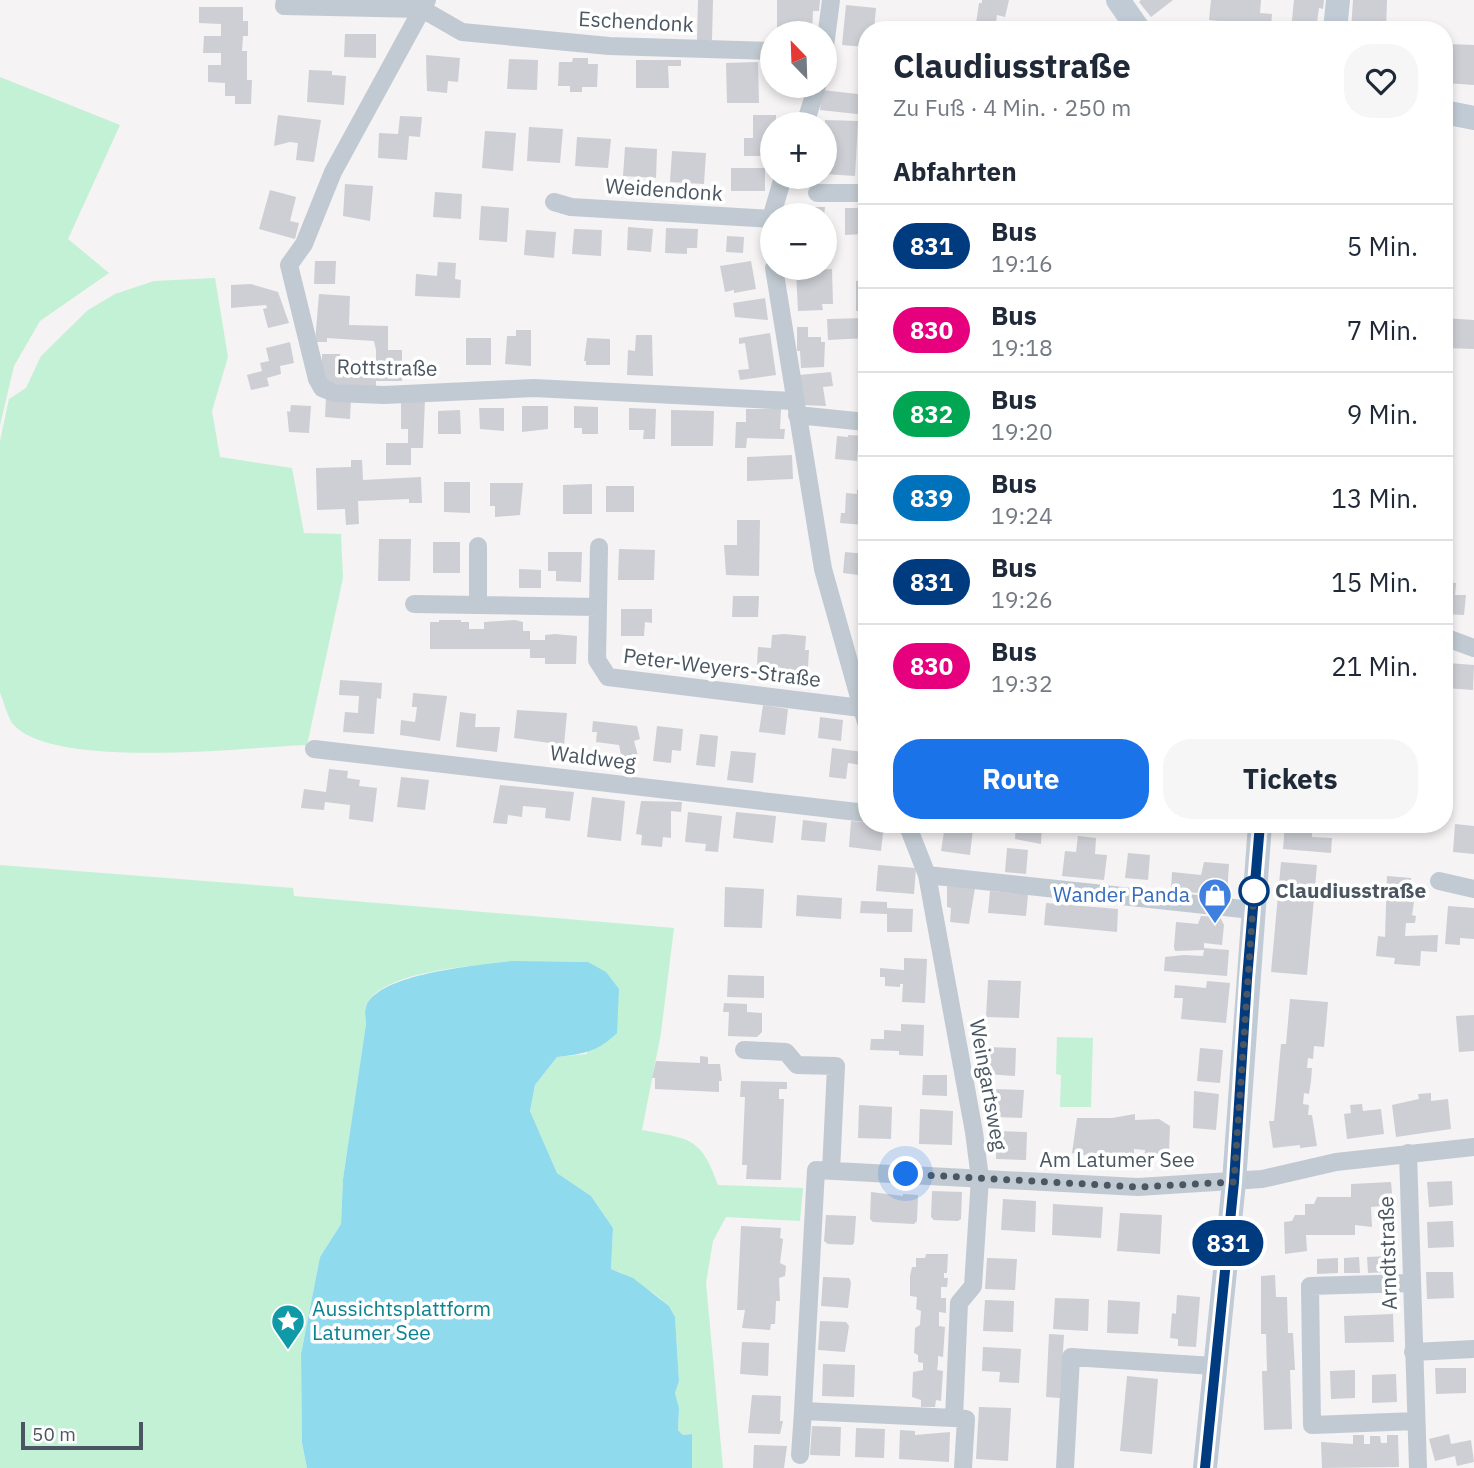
<!DOCTYPE html>
<html lang="de">
<head>
<meta charset="utf-8">
<style>
	:root { --surface:#fff; --page:#f6f6f7; --text:#1f2937; --muted:#747a83; --line:#e0e1e3; --accent:#1a73e8 }
	body { margin:0; font-family:"IBM Plex Sans",sans-serif; background:var(--page); color:var(--text); height:100vh; display:flex; flex-direction:column; font-size:26px; white-space:nowrap }
	* { box-sizing:border-box; margin:0 }
	p { font-size:23px; color:var(--muted) }
	.icon { flex:none; width:38px; height:38px; fill:none; stroke:currentColor; stroke-width:2; stroke-linecap:round; stroke-linejoin:round }
	.map { position:relative; flex:1; overflow:hidden }
	.side { position:absolute; left:858px; top:21px; width:595px; height:812px; display:flex; flex-direction:column; background:var(--surface); border-radius:28px; box-shadow:0 4px 10px #0003 }
	.side>* { flex:none }
	.badge { padding:0 14px; border-radius:23px; font-size:24px; line-height:46px }
	.needle { width:46px; rotate:337deg }
	.controls { position:absolute; left:760px; top:21px; display:grid; gap:14px }
	.controls a { display:grid; place-items:center; width:77px; height:77px; border-radius:50%; background:var(--surface); box-shadow:0 4px 10px #0003; font-size:35px }
	.scale { position:absolute; left:21px; bottom:18px; width:122px; box-sizing:border-box; padding-left:7px; border:4px solid #4a5661; border-top:0; font-size:19px; line-height:24px; white-space:nowrap; color:#4a5661; -webkit-text-stroke:5px #fff; paint-order:stroke }
	.you { position:absolute; width:35px; height:35px; margin:-18px; border:5px solid #fff; border-radius:50%; background:#1a73e8; box-shadow:0 0 0 10px #1a73e833 }
	.map>.badge { position:absolute; translate:-50% -50%; box-shadow:0 0 0 4px #fff }
	h2 { padding:0 35px; font-size:26px; line-height:63px }
	.round { display:grid; place-items:center; flex:none; width:74px; height:74px; border-radius:28px; background:var(--page) }
	.summary { display:flex; align-items:center; justify-content:space-between; height:119px; padding:0 35px }
	h1 { font-size:33px; font-weight:800; line-height:52px }
	.button { display:flex; gap:14px; margin-top:auto; padding:14px 35px }
	.button a { flex:1; height:80px; border-radius:28px; background:var(--accent); color:#fff; font-size:28px; font-weight:800; line-height:80px; text-align:center }
	.button a+a { background:var(--page); color:var(--text) }
	ul { padding:0; list-style:none }
	li { display:flex; align-items:center; gap:21px; height:84px; padding:0 35px; border-top:2px solid var(--line) }
	li div { flex:1 }
	li b { display:block; font-size:26px }
	li em { font-style:normal }
	li .badge { min-width:77px; font-weight:700; text-align:center }
	.map>svg:first-child { display:block }
	.green { fill:#c3f1d5 }
	.water { fill:#90daee }
	.building { fill:#cdcfd5 }
	.lines { fill:none; stroke-linecap:round; stroke-linejoin:round }
	.street { stroke:#c1cad2; stroke-width:18 }
	.secondary { stroke:#c1cbd6; stroke-width:24 }
	.line-casing { stroke:#fff; stroke-width:16 }
	.line { stroke:#003b80; stroke-width:10 }
	.walk { stroke:#4a5661; stroke-width:7; stroke-dasharray:0 12.6 }
	.stop-dot { fill:#fff; stroke:#003b80; stroke-width:3.5 }
	.labels { text-anchor:middle; stroke-width:7; stroke-linejoin:round; paint-order:stroke }
	.street-label { font-size:21px; fill:#4a5661; stroke:#fff }
	.stop-label { font-size:21px; font-weight:bold; fill:#4a5661; stroke:#fff; text-anchor:start }
	.shop-label { font-size:21px; fill:#366cbe; stroke:#fff; text-anchor:end }
	.culture-label { font-size:21px; fill:#0d838f; stroke:#fff; text-anchor:start }
</style>
</head>
<body>
<div class="map">
<svg width="1474" height="1468" viewBox="0 0 1474 1468">
	<rect width="100%" height="100%" fill="#f5f3f3"/>
	<path class="green" d="M0 77 120 125 68 239 109 273 40 321 14 366 0 425Z
		M215 278 228 357 212 411 220 457 292 468 304 533 341 534 343 578 307 745C246 747 50 771 12 723 7 715 4 702 0 693V441L9 399 26 388 41 356 88 310 115 294 154 281Z
		M0 865 293 888 294 896 674 928 661 1033 642 1130C689 1139 701 1136 718 1185L803 1188 800 1221 726 1217 713 1241 706 1283 723 1468H692L691 1434 683 1435 678 1430 679 1408 675 1393 679 1381 675 1317 669 1306 656 1295 622 1273 611 1269 613 1228 591 1196 557 1173 530 1111 535 1085 557 1057 587 1054 588 962C547 961 380 960 366 1007 364 1012 366 1019 366 1024L343 1179 341 1224 320 1257 301 1354 302 1443 307 1468H0Z
		M1057 1037 1093 1038 1091 1107H1060L1061 1075 1056 1074Z"/>
	<path class="water" d="M511 961 588 962 606 972 619 989 617 1033C598 1052 582 1054 557 1057L535 1085 530 1111 557 1173 591 1196 613 1228 611 1269 633 1278 669 1306 675 1317 679 1381 675 1393 679 1408 678 1430 683 1435 692 1434V1468H307L302 1443 301 1354 320 1257 341 1224 343 1179 366 1024C366 1019 364 1012 366 1007 376 973 481 965 511 961Z"/>
	<path class="building" d="M698 0H713L712 40H697Z
		M777 0H820L819 11H813L812 33H777Z
		M982 0H1009L1005 17 997 15 995 30H975L979 3H982Z
		M1141 0H1173L1151 17 1139 2Z
		M1211 0H1261L1260 13 1272 14 1271 27 1255 25 1254 30H1225L1228 22 1209 20Z
		M1294 0H1324L1323 9 1319 8 1316 30H1291Z
		M1353 0H1387L1386 30H1351Z
		M846 5 876 8 874 30H866V47L842 45Z
		M199 7H243V21H248V36H243L242 51H247V80H252L251 104H235V96H225V83L208 82V65H221V53H203L204 36H221V24L199 23Z
		M345 34H376V58L344 57Z
		M1444 37H1448V44L1474 45V85L1446 83Z
		M426 55 460 58 458 82 448 81 447 93 427 91Z
		M573 58H588V64H598L597 87H582V92H570V86H558L559 62H572Z
		M509 59 538 60 537 90 507 89Z
		M636 60H681V66H668L669 88H636Z
		M758 62 759 103H727L726 63Z
		M309 70 332 71V75L346 76 344 105 307 102Z
		M822 90 866 95V115L820 110Z
		M278 115 321 120 314 162 296 160 298 143 290 142 274 146Z
		M753 115H776V124H772V156H744V138H753Z
		M400 116 422 117 420 137 409 136 407 160 378 158 379 133 398 134Z
		M825 120 858 121 855 176 824 174Z
		M529 127 563 129 560 163 527 161Z
		M485 131 516 133 513 171 482 168Z
		M577 137 611 139 608 168 575 166Z
		M625 147 657 149 656 178 623 176Z
		M672 151 706 153 704 184 670 182Z
		M731 168H765V191H731Z
		M345 184 373 186 370 221 343 216Z
		M270 190 296 197 290 221 299 223 295 239 259 229Z
		M435 192 462 194 461 219 433 217Z
		M481 206 509 208 507 242 479 240Z
		M800 207H825L824 215H800Z
		M845 208H863V216H866L863 234 845 235Z
		M628 227 653 229 651 252 627 250Z
		M666 228 698 229 697 248H687V254L665 253Z
		M574 229 602 230 601 256 572 254Z
		M526 230 556 232 554 258 524 255Z
		M727 236 744 237 743 253 726 252Z
		M315 261H336L335 284H314Z
		M751 261 756 289 734 293V290L725 292 720 266Z
		M438 262 456 263 455 279 461 280 460 298 415 296 416 274 437 276Z
		M832 269 833 304H822L823 310 798 311 796 271Z
		M856 281H866V311H856Z
		M251 284 278 292 289 323 268 328 263 309 267 308 266 305 231 308V285Z
		M319 294 350 296 349 325 388 326V350H402V381H376V388L348 387 325 381 322 376V354H340V365L376 366V350L374 341 327 338V342H315Z
		M765 298 768 320 735 317 733 303Z
		M866 318V338L828 340 827 319Z
		M1444 318 1474 320V349L1444 348Z
		M797 327H808V337H821V342H825L824 367 801 368 800 351H797Z
		M516 330H531V366L505 364 507 336H516Z
		M770 333 776 375 740 380 738 370 749 369 745 343 739 344V338Z
		M636 335H652L653 376 627 375 628 350 635 351Z
		M466 338H491V365H466Z
		M587 338 610 339V365H586V361H584Z
		M290 342 294 363 280 366 281 374 267 378 269 386 251 390 247 375 262 371 260 363 269 361 266 348Z
		M831 372 833 386 823 387 826 406 802 405 799 375Z
		M326 397 351 398 350 419 325 417Z
		M401 399H425L423 448H411V465H386V443H408V429H401Z
		M291 405 311 406 309 433 289 432 287 411 290 412Z
		M522 406H548V429L522 432Z
		M574 406 598 407V434H582V428H574Z
		M479 408H504V431L480 429Z
		M629 408 656 409 655 439H643L644 430H629Z
		M746 409H781L780 429H785L784 439 747 438 746 448H735L736 422H746Z
		M460 410 461 434H438V411Z
		M671 410 714 411 713 446H671Z
		M848 435 866 436V450L858 449 857 461 835 459 837 436 848 437Z
		M792 455 793 479 747 481V457Z
		M351 460H362L363 480 421 477 422 503H409V499L358 501 359 524 346 525 345 509 317 510 316 468 351 467Z
		M444 482H470V513L444 512Z
		M490 483H523L520 515 495 517V506H490Z
		M592 484V514H563V485Z
		M606 486H634V512H606Z
		M857 490 866 491 865 525 840 523 841 513H845L846 493 857 494Z
		M737 520H760L759 576 726 575 724 545H737Z
		M379 539H411L410 581H378Z
		M433 542H460V573H433Z
		M619 549 655 550 654 580H618Z
		M548 552H582L581 582 556 581V571H548Z
		M845 552 866 554V576L843 573Z
		M519 569 541 570V588H519Z
		M1444 582 1456 583 1455 595H1466L1464 615 1445 614Z
		M733 596H759L758 617H732Z
		M621 609H652V623L645 622 644 636H621Z
		M439 620H461V622H469V629H484V622L515 620 523 622V631H530V640H545V635L555 634 577 636 576 664H545V658H530V649H430V622H439Z
		M784 634 806 636 805 650H809L807 685 791 684 792 680 775 679 776 666 757 665 758 647 771 648 772 635Z
		M1448 663 1474 665 1473 690 1445 688Z
		M340 680 382 683 381 699 377 698 374 734 343 732 345 712 358 713 359 696 339 695Z
		M413 693 447 696 440 741 400 735 401 720 415 722 417 707H412Z
		M763 705 788 709 785 735 759 732Z
		M517 710 567 713 564 745 514 738Z
		M460 712 476 714 475 727H500L497 752 456 747Z
		M820 717 843 720 841 741 818 738Z
		M593 721 637 726 640 739 634 741 638 756 622 759 619 745 596 742 597 732H592Z
		M657 726 683 729 681 751 672 750 671 763 653 761Z
		M700 734 718 736 715 767 696 765Z
		M832 748 863 752 861 765 848 763 846 779 829 777Z
		M731 751 756 753 753 783 727 780Z
		M329 769 348 771 347 778 360 780 359 786 377 788 373 822 349 819 350 805 325 802 324 810 301 808 304 789 326 792Z
		M401 777 429 780 425 810 397 807Z
		M500 785 574 792 570 821 545 818 546 808 523 806 522 817 508 815 507 824 493 823Z
		M592 797 625 801 621 841 587 837Z
		M641 801 682 802 681 812 671 811V838L663 837 662 847 641 845 642 835 636 834Z
		M688 812 722 816 718 852 705 851 706 844 685 842Z
		M736 812 776 816 773 843 733 838Z
		M803 820 827 823 825 842 801 840Z
		M851 821 884 824 881 851 849 847Z
		M980 824 979 830 973 829 970 855 941 851 945 825Z
		M1016 824H1042L1041 844 1015 839Z
		M1285 824H1306L1305 832H1312V837L1332 838 1331 853 1283 849Z
		M1455 824 1474 826V854L1453 852Z
		M1078 836 1096 838 1095 854 1107 855 1104 880 1062 876 1065 851 1076 852Z
		M1007 848 1028 850 1026 874 1005 872Z
		M1128 853 1150 855 1148 880 1125 878Z
		M1204 862 1229 864 1227 895 1171 891 1172 872 1201 875Z
		M1281 862 1317 865 1307 975 1271 972Z
		M878 865 916 868 914 894 876 891Z
		M1387 876 1411 878 1409 902H1414L1412 915 1416 916 1415 923H1406L1405 936 1438 935 1437 952 1421 951 1420 966 1394 964 1395 958 1376 956 1378 936 1385 937Z
		M947 886 975 888 969 924 950 922 951 908 947 907Z
		M725 887 764 889 762 928 724 927Z
		M990 891 1028 894 1026 916 988 913Z
		M797 895 842 898 841 919 796 916Z
		M861 901 887 902V908L913 909 912 932H887V914L860 913Z
		M1046 903 1118 909 1117 932 1044 925Z
		M1448 906 1474 908V939L1460 938V945L1445 944Z
		M1201 916 1220 917 1224 925 1222 945 1204 943V948L1229 950 1227 976 1164 971 1165 957 1184 955 1203 956 1204 950 1175 951 1174 947 1176 922 1198 924Z
		M904 958 927 959 925 1003 902 1002 903 984H900V987L885 986V977H880V968L904 970Z
		M728 975 764 976V998L727 997Z
		M988 980 1021 981 1019 1018 986 1017Z
		M1207 981 1230 983 1226 1023 1181 1019 1183 998H1174L1175 985 1206 988Z
		M1290 999 1328 1002 1324 1047 1314 1046 1313 1059 1308 1058 1307 1068H1312L1311 1081 1309 1094 1304 1093 1303 1104 1309 1105 1308 1115H1312L1317 1146 1300 1148V1145L1273 1148 1269 1121H1274L1281 1044H1286Z
		M724 1003 747 1004V1012L762 1013V1032L757 1037 728 1036 729 1012H723Z
		M1474 1015V1051L1459 1052 1456 1016Z
		M901 1024 924 1025 923 1056 899 1055V1051L870 1050 871 1039H884V1030L901 1031Z
		M986 1047 1016 1048 1015 1076 985 1074Z
		M1200 1048 1223 1050 1220 1083 1197 1081Z
		M700 1056 708 1057V1064H720L722 1081H719V1092L655 1089V1078H652L656 1061 700 1063Z
		M923 1075H947V1096L922 1095Z
		M741 1081 787 1082V1089H779V1099H784L781 1180 746 1179 747 1165H742L745 1097H740Z
		M993 1089 1024 1090 1022 1118 992 1117Z
		M1194 1091 1219 1094 1216 1130 1193 1128Z
		M1431 1093V1101L1448 1099 1451 1129 1396 1137 1392 1105 1419 1099 1418 1094Z
		M1362 1104 1363 1111 1381 1109 1384 1134 1347 1139 1344 1114 1351 1113 1350 1105Z
		M859 1105 892 1107 891 1139 858 1138Z
		M920 1109 953 1111 952 1145 919 1144Z
		M1135 1114V1120L1159 1119 1170 1126 1169 1151 1144 1158 1145 1150 1134 1149V1155L1110 1160 1111 1153H1101L1100 1158 1072 1153 1077 1118H1112Z
		M997 1131 1027 1132 1026 1160 996 1159Z
		M1452 1181 1453 1205 1429 1207 1427 1182Z
		M1391 1182 1393 1205 1371 1207 1372 1227 1355 1225V1235H1306L1307 1251 1285 1254 1284 1222 1292 1221 1295 1215H1305V1204H1314L1317 1197H1351V1184Z
		M932 1191 962 1192 961 1219 958 1221 934 1220 931 1217Z
		M871 1192 903 1196V1194L918 1195 917 1221 914 1224 873 1222 870 1219Z
		M1003 1199 1036 1201 1035 1232 1001 1230Z
		M1053 1204 1103 1207 1101 1238 1052 1235Z
		M1120 1213 1162 1215 1160 1254 1117 1251Z
		M826 1215 856 1216 854 1243 852 1245 828 1244 824 1241Z
		M1453 1221 1454 1247 1428 1248 1427 1222Z
		M741 1226 781 1228 780 1238 783 1239 780 1263 786 1266 785 1276 779 1278 780 1301H776L775 1324H771L770 1330 742 1328 745 1310H737Z
		M926 1254H948L947 1273H944V1278H948L947 1287H941V1298H946V1313L939 1312V1326L945 1327 943 1357 938 1356V1363L937 1370 943 1371 941 1401 936 1400 935 1407H921V1400L912 1397 913 1372 923 1370V1363L918 1362V1355L914 1353 915 1328 920 1325 921 1311 916 1309 917 1297 910 1296V1276L912 1267H916V1258H925Z
		M1388 1256V1272L1368 1273 1367 1257Z
		M1359 1257 1360 1273H1344V1258Z
		M987 1258 1017 1259 1015 1290 985 1289Z
		M1338 1258V1273L1317 1274V1259Z
		M1426 1272H1453L1454 1298 1427 1299Z
		M1275 1275 1276 1297H1287L1288 1333H1293L1295 1370H1290L1292 1429 1264 1430 1262 1371H1267L1266 1334H1261V1276Z
		M823 1277 849 1278 851 1282 848 1308 821 1306Z
		M1177 1295 1200 1297 1196 1347 1178 1346V1339L1170 1338 1172 1313 1176 1314Z
		M1055 1298 1089 1299 1088 1331 1053 1329Z
		M985 1300 1014 1301 1013 1332 983 1331Z
		M1108 1300 1140 1302 1138 1334 1107 1333Z
		M1393 1314 1394 1342 1345 1343 1344 1316Z
		M820 1321 846 1322 849 1326 845 1352 818 1350Z
		M1049 1334 1064 1335 1060 1398 1046 1397Z
		M742 1342 769 1343 768 1376 740 1374Z
		M983 1347 1021 1349 1019 1383 999 1382 1000 1372 982 1371Z
		M823 1364 855 1365 854 1397 822 1396Z
		M1435 1368H1466V1393L1436 1394Z
		M1355 1370V1398L1331 1399 1330 1371Z
		M1396 1374 1397 1402 1372 1403V1375Z
		M1127 1376 1158 1379 1152 1454 1120 1451Z
		M752 1395 781 1396 780 1421H783L780 1434 748 1433Z
		M979 1407 1011 1408 1008 1461 976 1459Z
		M812 1426 841 1427 840 1456 810 1455Z
		M856 1428 885 1429 884 1458 855 1457Z
		M900 1430 915 1431V1435L950 1432 949 1462 899 1459Z
		M1449 1434 1451 1444 1471 1440 1474 1462 1457 1466 1455 1456 1435 1461 1429 1439Z
		M1353 1435H1364V1444H1370V1436H1380L1381 1443H1387V1435H1398L1399 1467 1322 1468 1321 1442 1353 1444Z
		M754 1445 787 1446 784 1468H753Z"/>
	<g class="lines">
		<path class="street" d="M285 0 284 6 422 9 462 32 609 46 772 51
			M427 0 333 172 304 244 289 265 317 379 322 388 335 393 384 395 534 388 794 401
			M824 54 831 0
			M805 124 817 86
			M817 193H866
			M554 202 571 207 771 219
			M772 215 783 177
			M774 268 823 569 866 722
			M797 415 866 422
			M478 546V605
			M414 604 598 607 597 660 608 677 861 708
			M598 607 599 547
			M1444 637 1474 648
			M314 749 866 813
			M907 824 927 875 974 1132 980 1178 973 1286 959 1303 954 1418 966 1419 963 1468
			M927 875 1252 910
			M1439 881 1474 889
			M744 1050 786 1052 797 1065 836 1066 831 1171
			M1408 1153 1418 1468
			M1411 1283 1310 1286 1312 1425 1416 1421
			M1413 1352 1474 1349
			M954 1418 803 1411 816 1170 1138 1187 1262 1179 1336 1162 1474 1147
			M800 1455 803 1411
			M1065 1468 1071 1357 1214 1366"/>
		<path class="secondary" d="M1118 0 1139 30
			M1335 30 1338 0
			M1444 112 1474 118
			M1205 1468 1234 1182 1260 824"/>
	</g>
	<g class="lines">
		<g class="line-casing">
			<path id="line" d="M1205 1468 1234 1182 1247 979 1260 824"/>
		</g>
		<use href="#line" class="line"/>
		<path class="walk" d="M906 1174 1138 1187 1234 1182 1254 891"/>
	</g>
	<defs>
		<g id="shop-pin" transform="scale(1.75)"><path d="M0 17L-7.5 6A9.5 9.5 0 1 1 7.5 6Z" fill="#3f7fe0" stroke="#fff"/><path d="M-5-2.5h2.3a2.7 3.5 0 0 1 5.4 0H5L5.5 6h-11ZM-1.5-2.5h3a1.5 2.3 0 0 0-3 0Z" fill="#fff"/></g>
		<g id="sight-pin" transform="scale(1.75)"><path d="M0 17L-7.5 6A9.5 9.5 0 1 1 7.5 6Z" fill="#0f9aa8" stroke="#fff"/><path d="M0-6L1.8-2.2L6-1.7L2.9 1.2L3.7 5.4L0 3.3L-3.7 5.4L-2.9 1.2L-6-1.7L-1.8-2.2Z" fill="#fff"/></g>
	</defs>
	<g fill-rule="evenodd">
		<use href="#shop-pin" x="1215" y="895"/>
		<use href="#sight-pin" x="288" y="1321"/>
	</g>
	<circle class="stop-dot" cx="1254" cy="891" r="14"/>
	<g class="labels">
		<g class="street-label">
			<text transform="translate(636 22) rotate(3)" y="7">Eschendonk</text>
			<text transform="translate(664 190) rotate(4)" y="7">Weidendonk</text>
			<text transform="translate(387 368) rotate(1)" y="7">Rottstraße</text>
			<text transform="translate(722 668) rotate(7)" y="7">Peter-Weyers-Straße</text>
			<text transform="translate(593 758) rotate(7)" y="7">Waldweg</text>
			<text transform="translate(988 1085) rotate(80)" y="7">Weingartsweg</text>
			<text x="1117" y="1167">Am Latumer See</text>
			<text transform="translate(1388 1253) rotate(-92)" y="7">Arndtstraße</text>
		</g>
		<g class="stop-label">
			<text x="1275" y="898">Claudiusstraße</text>
		</g>
		<g class="shop-label">
			<text x="1190" y="902">Wander Panda</text>
		</g>
		<g class="culture-label">
			<text x="312" y="1316">Aussichtsplattform<tspan x="312" dy="24">Latumer See</tspan></text>
		</g>
	</g>
</svg>
<div class="controls">
<a><svg class="needle" viewBox="-14 -14 28 28"><path d="M0-13l5 13h-10z" fill="#e53935"/><path d="M0 13l5-13h-10z" fill="#747a83"/></svg></a>
<a>+</a>
<a>−</a>
</div>
<div class="scale">50 m</div>
<div class="you" style="left:906px;top:1174px"></div>
<b class="badge" style="left:1228px;top:1243px;background:#003b80;color:#fff">831</b>
<section class="side">
<div class="summary"><div><h1>Claudiusstraße</h1><p>Zu Fuß · 4 Min. · 250 m</p></div><a class="round"><svg class="icon" aria-label="heart" viewBox="0 0 24 24"><path d="M12 20l-8-8c-3-5 5-10 8-4 3-6 11-1 8 4z"/></svg></a></div>
<h2>Abfahrten</h2>
<ul>
<li><span class="badge" style="background:#003b80;color:#fff">831</span><div><b>Bus</b><p>19:16</p></div><em>5 Min.</em></li>
<li><span class="badge" style="background:#e6007e;color:#fff">830</span><div><b>Bus</b><p>19:18</p></div><em>7 Min.</em></li>
<li><span class="badge" style="background:#00a651;color:#fff">832</span><div><b>Bus</b><p>19:20</p></div><em>9 Min.</em></li>
<li><span class="badge" style="background:#0072bc;color:#fff">839</span><div><b>Bus</b><p>19:24</p></div><em>13 Min.</em></li>
<li><span class="badge" style="background:#003b80;color:#fff">831</span><div><b>Bus</b><p>19:26</p></div><em>15 Min.</em></li>
<li><span class="badge" style="background:#e6007e;color:#fff">830</span><div><b>Bus</b><p>19:32</p></div><em>21 Min.</em></li>
</ul>
<div class="button"><a>Route</a><a>Tickets</a></div>
</section>
</div>
</body>
</html>
